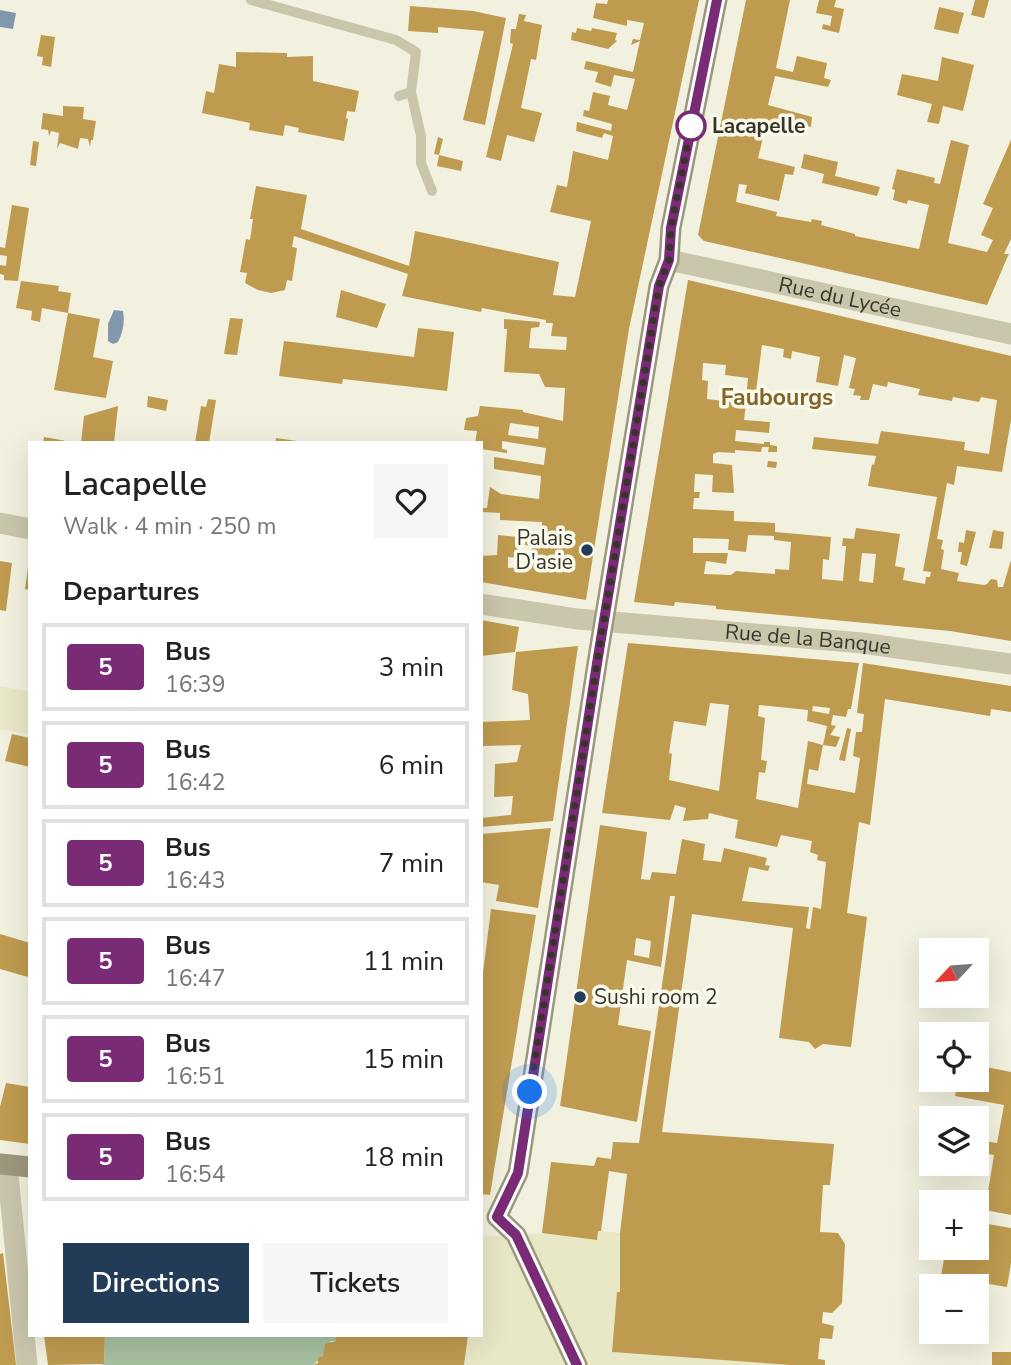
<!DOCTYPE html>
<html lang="en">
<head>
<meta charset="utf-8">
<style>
	:root { --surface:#fff; --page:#f6f6f6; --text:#222; --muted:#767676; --line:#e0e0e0; --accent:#223c57 }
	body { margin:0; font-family:"Nunito Sans",sans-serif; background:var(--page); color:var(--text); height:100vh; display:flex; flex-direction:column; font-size:26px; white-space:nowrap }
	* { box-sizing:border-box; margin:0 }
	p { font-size:23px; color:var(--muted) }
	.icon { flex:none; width:38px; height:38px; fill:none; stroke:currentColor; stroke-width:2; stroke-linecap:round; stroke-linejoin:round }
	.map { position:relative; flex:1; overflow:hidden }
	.drawer { position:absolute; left:28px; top:441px; width:455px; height:896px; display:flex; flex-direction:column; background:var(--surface); border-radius:0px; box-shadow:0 7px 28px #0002 }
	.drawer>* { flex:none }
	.badge { padding:0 14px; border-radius:5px; font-size:24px; line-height:46px }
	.needle { width:46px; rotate:244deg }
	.fabs { position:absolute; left:919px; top:938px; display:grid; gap:14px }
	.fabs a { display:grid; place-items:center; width:70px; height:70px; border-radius:0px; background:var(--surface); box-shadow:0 7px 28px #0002; font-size:35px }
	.you { position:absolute; width:35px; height:35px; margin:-18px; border:5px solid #fff; border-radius:50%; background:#1a73e8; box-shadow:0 0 0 10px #1a73e833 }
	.map>.badge { position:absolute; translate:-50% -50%; box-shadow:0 0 0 4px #fff }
	h2 { padding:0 35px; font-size:26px; line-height:63px }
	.round { display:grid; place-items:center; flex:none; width:74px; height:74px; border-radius:0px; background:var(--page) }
	.head { display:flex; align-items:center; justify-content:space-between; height:119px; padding:0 35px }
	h1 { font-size:33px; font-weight:600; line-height:52px }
	.button { display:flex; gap:14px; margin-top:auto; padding:14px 35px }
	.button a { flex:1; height:80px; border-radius:0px; background:var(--accent); color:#fff; font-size:28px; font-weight:600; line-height:80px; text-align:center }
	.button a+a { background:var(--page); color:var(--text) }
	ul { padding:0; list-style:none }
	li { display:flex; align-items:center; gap:21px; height:88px; margin:0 14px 10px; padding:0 21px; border:4px solid var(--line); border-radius:0px }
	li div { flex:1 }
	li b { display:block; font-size:26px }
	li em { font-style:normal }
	li .badge { min-width:77px; font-weight:700; text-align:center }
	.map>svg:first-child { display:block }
	.green { fill:#a7c0a0 }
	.plaza { fill:#e8e8c7 }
	.water { fill:#8097ad }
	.building { fill:#bf9b50; fill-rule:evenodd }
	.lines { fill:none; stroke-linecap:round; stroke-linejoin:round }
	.lane { stroke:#c9c6ac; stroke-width:10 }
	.street { stroke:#c9c6ac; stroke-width:21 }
	.secondary { stroke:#9d977d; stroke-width:21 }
	.line-casing { stroke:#fff; stroke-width:16 }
	.line { stroke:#792b75; stroke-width:10 }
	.walk { stroke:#38342a; stroke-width:7; stroke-dasharray:0 12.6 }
	.stop-dot { fill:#fff; stroke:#792b75; stroke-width:3.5 }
	.poi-dot { fill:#223c57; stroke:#f9f9ec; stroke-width:2.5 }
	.labels { text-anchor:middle; stroke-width:7; stroke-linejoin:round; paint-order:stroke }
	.stop-label { font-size:21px; font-weight:bold; fill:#38342a; stroke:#f9f9ec; text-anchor:start }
	.street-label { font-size:21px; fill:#38342a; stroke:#f9f9ec }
	.poi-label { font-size:21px; fill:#38342a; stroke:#f9f9ec; text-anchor:end }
	.neighbourhood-label { font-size:23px; font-weight:bold; fill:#826528; stroke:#f9f9ec }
</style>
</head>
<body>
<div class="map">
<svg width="1011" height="1365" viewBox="0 0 1011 1365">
	<rect width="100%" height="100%" fill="#f2f1df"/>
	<path class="green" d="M105 1335H336V1341H331L323 1356 313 1365H100L104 1364Z"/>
	<path class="plaza" d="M0 686 30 692V735L0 729Z
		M598 1231 620 1233V1292L617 1293 612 1352 791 1365H464L468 1335H481V1237L542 1233 597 1239Z"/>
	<path class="water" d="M0 10 16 13 13 29 0 27Z
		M114 310 123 311C125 323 123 332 118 342L113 344 108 341V324Z"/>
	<path class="building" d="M608 0H699L629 329 586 600 481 582V556L497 555 498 535 518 537 517 558 508 557V568L530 567V563H536L537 559 531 558 532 546 525 545 526 537 541 538 542 522 500 520V513L482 512 481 508H487L490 487 501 494 539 499 541 476 494 469V457L544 465 546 448 502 441V449L507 450V453L481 449V443H475L477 431 464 430 466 418 478 416 480 406 523 410V412L563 421 565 388 545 387 539 374 504 372 507 329H504V319L540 322 539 327 531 328 529 348 566 350 567 337 551 336 553 323H546V320L482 308 481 312 402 296 408 274 294 236 292 247 297 248 292 281 287 280 285 290 271 293 258 290 245 283 247 273 240 272 246 239 250 240 253 219H250L256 186 307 195 301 229 409 266 415 231 559 262 553 295 575 297 591 221 550 212 557 185 567 187 573 151 608 160 613 136 604 133 602 138 576 131 577 122 611 131 612 124 583 116 584 110 589 111 593 92 610 96 608 105 627 110 635 79 614 75 611 87 595 82 598 72 584 69 586 61 633 72 640 41 631 45 633 39 640 40 644 23 627 20V26L593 18 596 3 607 4ZM510 423 539 427 538 439 508 435Z
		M746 0H790L776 68 793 72 797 56 827 63 824 78 831 80 828 87 775 76 768 105 812 117 811 127 785 120 784 130 766 126 758 158 795 167 793 175 785 174 779 201 745 193 747 185 739 184 736 202 777 212 776 216 811 222 812 219 822 221 821 225 855 234V236L919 249 929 205 908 200 907 204 893 200 895 190 892 189 897 169 935 178 934 183 940 184 951 140 969 145 948 243 987 252 993 240 981 235 993 208 983 204 1011 140V239L1004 254H1009L1007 258 987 305 704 241 698 235Z
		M819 0H836L834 7 844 9 839 33 822 29 823 24 830 26 832 16 816 13Z
		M975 0H989L984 18 971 15Z
		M410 6 473 11 506 18 485 125 463 120 484 31 438 27V33L408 31Z
		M939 7 964 13 958 34 934 29Z
		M519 14 526 15 524 21 542 25 536 60 531 59 521 108 542 113 534 142 507 135 501 161 486 157 513 44 510 43 511 29H516Z
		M577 28 591 31 592 28 617 33 615 40 617 41 608 49 571 40 572 32 576 33Z
		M41 35 55 37 51 67 42 65 43 57 37 56Z
		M236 52 287 53V57L313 56V81L359 91 355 112 347 111 346 118 348 119 344 141 298 132 299 128 285 125 283 136 249 130 250 123 202 113 206 91 214 93 219 64 236 67Z
		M942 57 974 65 963 111 943 106 939 124 927 122 932 104 897 95 902 74 938 81Z
		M63 106 84 107 83 119 96 121 93 140H91L90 147 88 139 80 138 78 149 60 143 57 149 59 133 51 131 49 136 48 130 41 129 43 113 63 116Z
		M438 137 443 139 439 155 434 154Z
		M33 141 39 142 36 166 30 165Z
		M804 154 838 162 835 176 880 187 877 196 822 183 824 174 801 168Z
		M439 155 463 161 461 171 437 166Z
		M12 205 29 208 18 281 4 280V275L0 274V265L6 266 7 256 0 255V247L5 248Z
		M688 280 1011 356V420L1002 472 957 466 954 485 947 483 937 539 943 540 941 549 944 550 941 569 959 573 957 581 984 585 987 584 991 579 997 580 998 587H1003L1011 560V641L950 631 716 609V606L675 602 674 606 634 602ZM762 345 784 349 783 357 791 359 792 351 820 357 816 382 838 386 844 355 856 358 849 388 855 389 853 395 861 396 860 400H869L873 384 887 387 888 382 920 389 918 395 952 401 953 397 979 402 981 397 997 400 989 454 964 450 965 442 881 431 878 444 814 437 812 449 876 456 874 465 872 464 868 486 937 497 923 571 931 572 930 577H926L925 584 903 580 905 568 895 566 900 534 856 528 854 539 843 538 842 546H846L843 581 822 579 823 559 829 560 831 537 775 532V523L734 521V511L693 509 694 498H699L700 492H694L695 474 713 475 712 492 734 493 732 465 713 463V454L718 452 735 453V450L761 452 762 447H769L768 452H777V446L770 445V442H764V444L735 441 736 430 769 433 770 422 744 420 746 404 707 399 708 381 702 380 703 363 726 365 725 375 748 378 746 399H755ZM748 535 774 536V540L791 542 789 570 775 569V574L736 571 731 575 704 574 706 561 726 564 728 553H693V538L729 539 728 550 746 552ZM862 553 876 554 873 583 859 581Z
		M21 281 59 286 58 291 71 293 68 313 100 319 93 357 113 361 106 398 54 390 68 313 42 308 40 322 31 320 32 311 16 308Z
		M341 290 386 304 377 328 336 317Z
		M230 318 243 319 237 355 224 354Z
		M418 328 454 332 447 391 343 379 342 384 279 376 284 341 414 357Z
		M148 396 168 400 166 411 147 407Z
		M208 399 216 400 209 443H195L201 406 206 407Z
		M118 406 114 443H81L84 416Z
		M44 437 66 441V443H43Z
		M276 438 297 441V443H275Z
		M768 461 777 462 776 468 767 467Z
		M966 530 976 532 967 566 960 564 962 552H958L959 542 964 543Z
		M993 530 1004 532 1002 549 989 548Z
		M0 561 12 563 6 611 0 610Z
		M28 567H30V590L25 589Z
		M481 620 519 627 515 652 481 656Z
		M628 643 859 663 851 709H848L846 717 833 715 831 725 836 726 830 735 840 737 836 747 823 745 827 726 807 721 808 710 759 705 758 716 765 718 761 760 767 761 765 773 759 772 756 799 798 808 808 741 823 745 818 771 809 769 807 784 855 793 860 758 853 756 856 732H862L864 714 857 713 863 663 1011 686V712L991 709 990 716 885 699 870 825 859 822 847 913 867 917 851 1047 823 1044 815 1049 809 1042 779 1038 793 928 692 914 662 1132 834 1144 830 1185H823L820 1232 838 1233 845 1244 842 1303 832 1313 823 1312 822 1323 834 1326 832 1339 820 1338 818 1359 825 1360V1365H791L612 1352 617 1292H620V1233L627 1174 609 1171 601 1231H598L597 1240 542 1233 551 1162 594 1166 597 1157 611 1159 613 1142 639 1143 675 896H670L661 967 627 960 618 1025 651 1031 637 1122 560 1106 600 825 647 832 641 879 650 880 652 872 676 874 682 839 705 844 703 860 721 862 724 848 767 858 765 865 770 866 768 871 749 867 742 901 809 907 806 928 810 929 813 907 821 909 826 862 817 860 818 855 810 852 812 841 781 835 777 847 735 838 738 820 709 813 708 819 683 821 686 808 675 805 670 820 602 813ZM710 703 729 705 719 791 669 780 672 754 669 753 674 721 706 726ZM813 706 830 708 829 714 812 711ZM636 938 651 941 649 958 634 955Z
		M578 646 553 821 481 827V818L511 815 513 796 494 797 495 764 517 762 521 745 481 746V722L530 720 528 694 512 690 516 652Z
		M847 728 851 729 845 761 839 760Z
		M12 734 30 738V767L5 761Z
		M551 828 538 908 496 901 499 885 481 882V834Z
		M491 909 536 915 490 1195 481 1194V973H483Z
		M0 934 30 943 28 977 0 969Z
		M976 1065 1011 1072V1215L985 1210 994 1155 976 1151 978 1140 997 1143 1004 1105 955 1096 958 1080H976Z
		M6 1083 30 1087V1144L0 1140V1107Z
		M976 1222 1011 1228V1263L1007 1287 941 1276 946 1248H976Z
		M3 1253 13 1338 16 1365H0V1254Z
		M44 1335H105L104 1364 48 1365Z
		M336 1335H468L464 1365H313L318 1363V1358L323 1356 325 1344 336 1341Z
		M992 1352H1011V1365H992Z"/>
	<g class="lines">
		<path class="lane" d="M251 0 396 40 416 52 411 92 399 96
			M411 92 421 136V163L432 191"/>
		<g class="street">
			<path id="s1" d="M669 260 1011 334"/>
			<path d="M0 523 30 529"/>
			<path id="s2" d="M481 604 577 619 862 643 1011 664"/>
			<path d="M7 1165 27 1365"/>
		</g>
		<path class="secondary" d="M0 1164 30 1167
			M497 1217 518 1173 598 657 659 286 669 260 671 228 717 0
			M497 1217 516 1235 577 1365"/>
	</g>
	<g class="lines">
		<g class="line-casing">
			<path id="line" d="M577 1365 516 1235 497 1217 518 1173 598 657 659 286 669 260 671 228 717 0"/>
		</g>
		<use href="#line" class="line"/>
		<path class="walk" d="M530 1092 598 657 659 286 669 260 671 228 692 122 691 126"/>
	</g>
	<circle class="stop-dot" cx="691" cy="126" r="14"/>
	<g class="poi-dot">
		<circle cx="587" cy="550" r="7"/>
		<circle cx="580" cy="997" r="7"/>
	</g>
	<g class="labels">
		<g class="stop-label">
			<text x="712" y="133">Lacapelle</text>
		</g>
		<g class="street-label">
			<text dy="7" stroke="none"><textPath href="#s1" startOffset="175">Rue du Lycée</textPath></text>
			<text dy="7" stroke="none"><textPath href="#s2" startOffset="329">Rue de la Banque</textPath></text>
		</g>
		<g class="poi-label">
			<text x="573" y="545">Palais<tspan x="573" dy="24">D'asie</tspan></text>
			<text x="594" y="1004" text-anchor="start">Sushi room 2</text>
		</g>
		<g class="neighbourhood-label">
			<text x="777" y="405">Faubourgs</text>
		</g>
	</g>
</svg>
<div class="fabs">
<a><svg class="needle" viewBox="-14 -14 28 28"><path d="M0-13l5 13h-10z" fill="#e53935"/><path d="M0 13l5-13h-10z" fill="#767676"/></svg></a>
<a><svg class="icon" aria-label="locate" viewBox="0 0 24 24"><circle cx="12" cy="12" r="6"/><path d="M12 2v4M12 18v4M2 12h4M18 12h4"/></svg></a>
<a><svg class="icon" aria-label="layers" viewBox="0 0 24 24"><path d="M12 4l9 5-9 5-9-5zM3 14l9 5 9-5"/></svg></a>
<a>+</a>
<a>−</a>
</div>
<div class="you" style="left:530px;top:1092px"></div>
<section class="drawer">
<div class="head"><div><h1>Lacapelle</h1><p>Walk · 4 min · 250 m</p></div><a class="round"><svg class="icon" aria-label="heart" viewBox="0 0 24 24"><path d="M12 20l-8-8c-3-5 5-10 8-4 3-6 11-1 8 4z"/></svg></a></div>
<h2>Departures</h2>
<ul>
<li><span class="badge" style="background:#792b75;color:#fff">5</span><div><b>Bus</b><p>16:39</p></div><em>3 min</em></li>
<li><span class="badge" style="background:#792b75;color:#fff">5</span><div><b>Bus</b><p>16:42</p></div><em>6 min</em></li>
<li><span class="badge" style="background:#792b75;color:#fff">5</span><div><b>Bus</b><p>16:43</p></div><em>7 min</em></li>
<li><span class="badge" style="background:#792b75;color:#fff">5</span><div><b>Bus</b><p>16:47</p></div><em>11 min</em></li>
<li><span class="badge" style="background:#792b75;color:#fff">5</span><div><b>Bus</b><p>16:51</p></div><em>15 min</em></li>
<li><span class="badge" style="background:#792b75;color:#fff">5</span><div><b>Bus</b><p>16:54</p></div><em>18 min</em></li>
</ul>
<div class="button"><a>Directions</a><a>Tickets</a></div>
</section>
</div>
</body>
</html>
